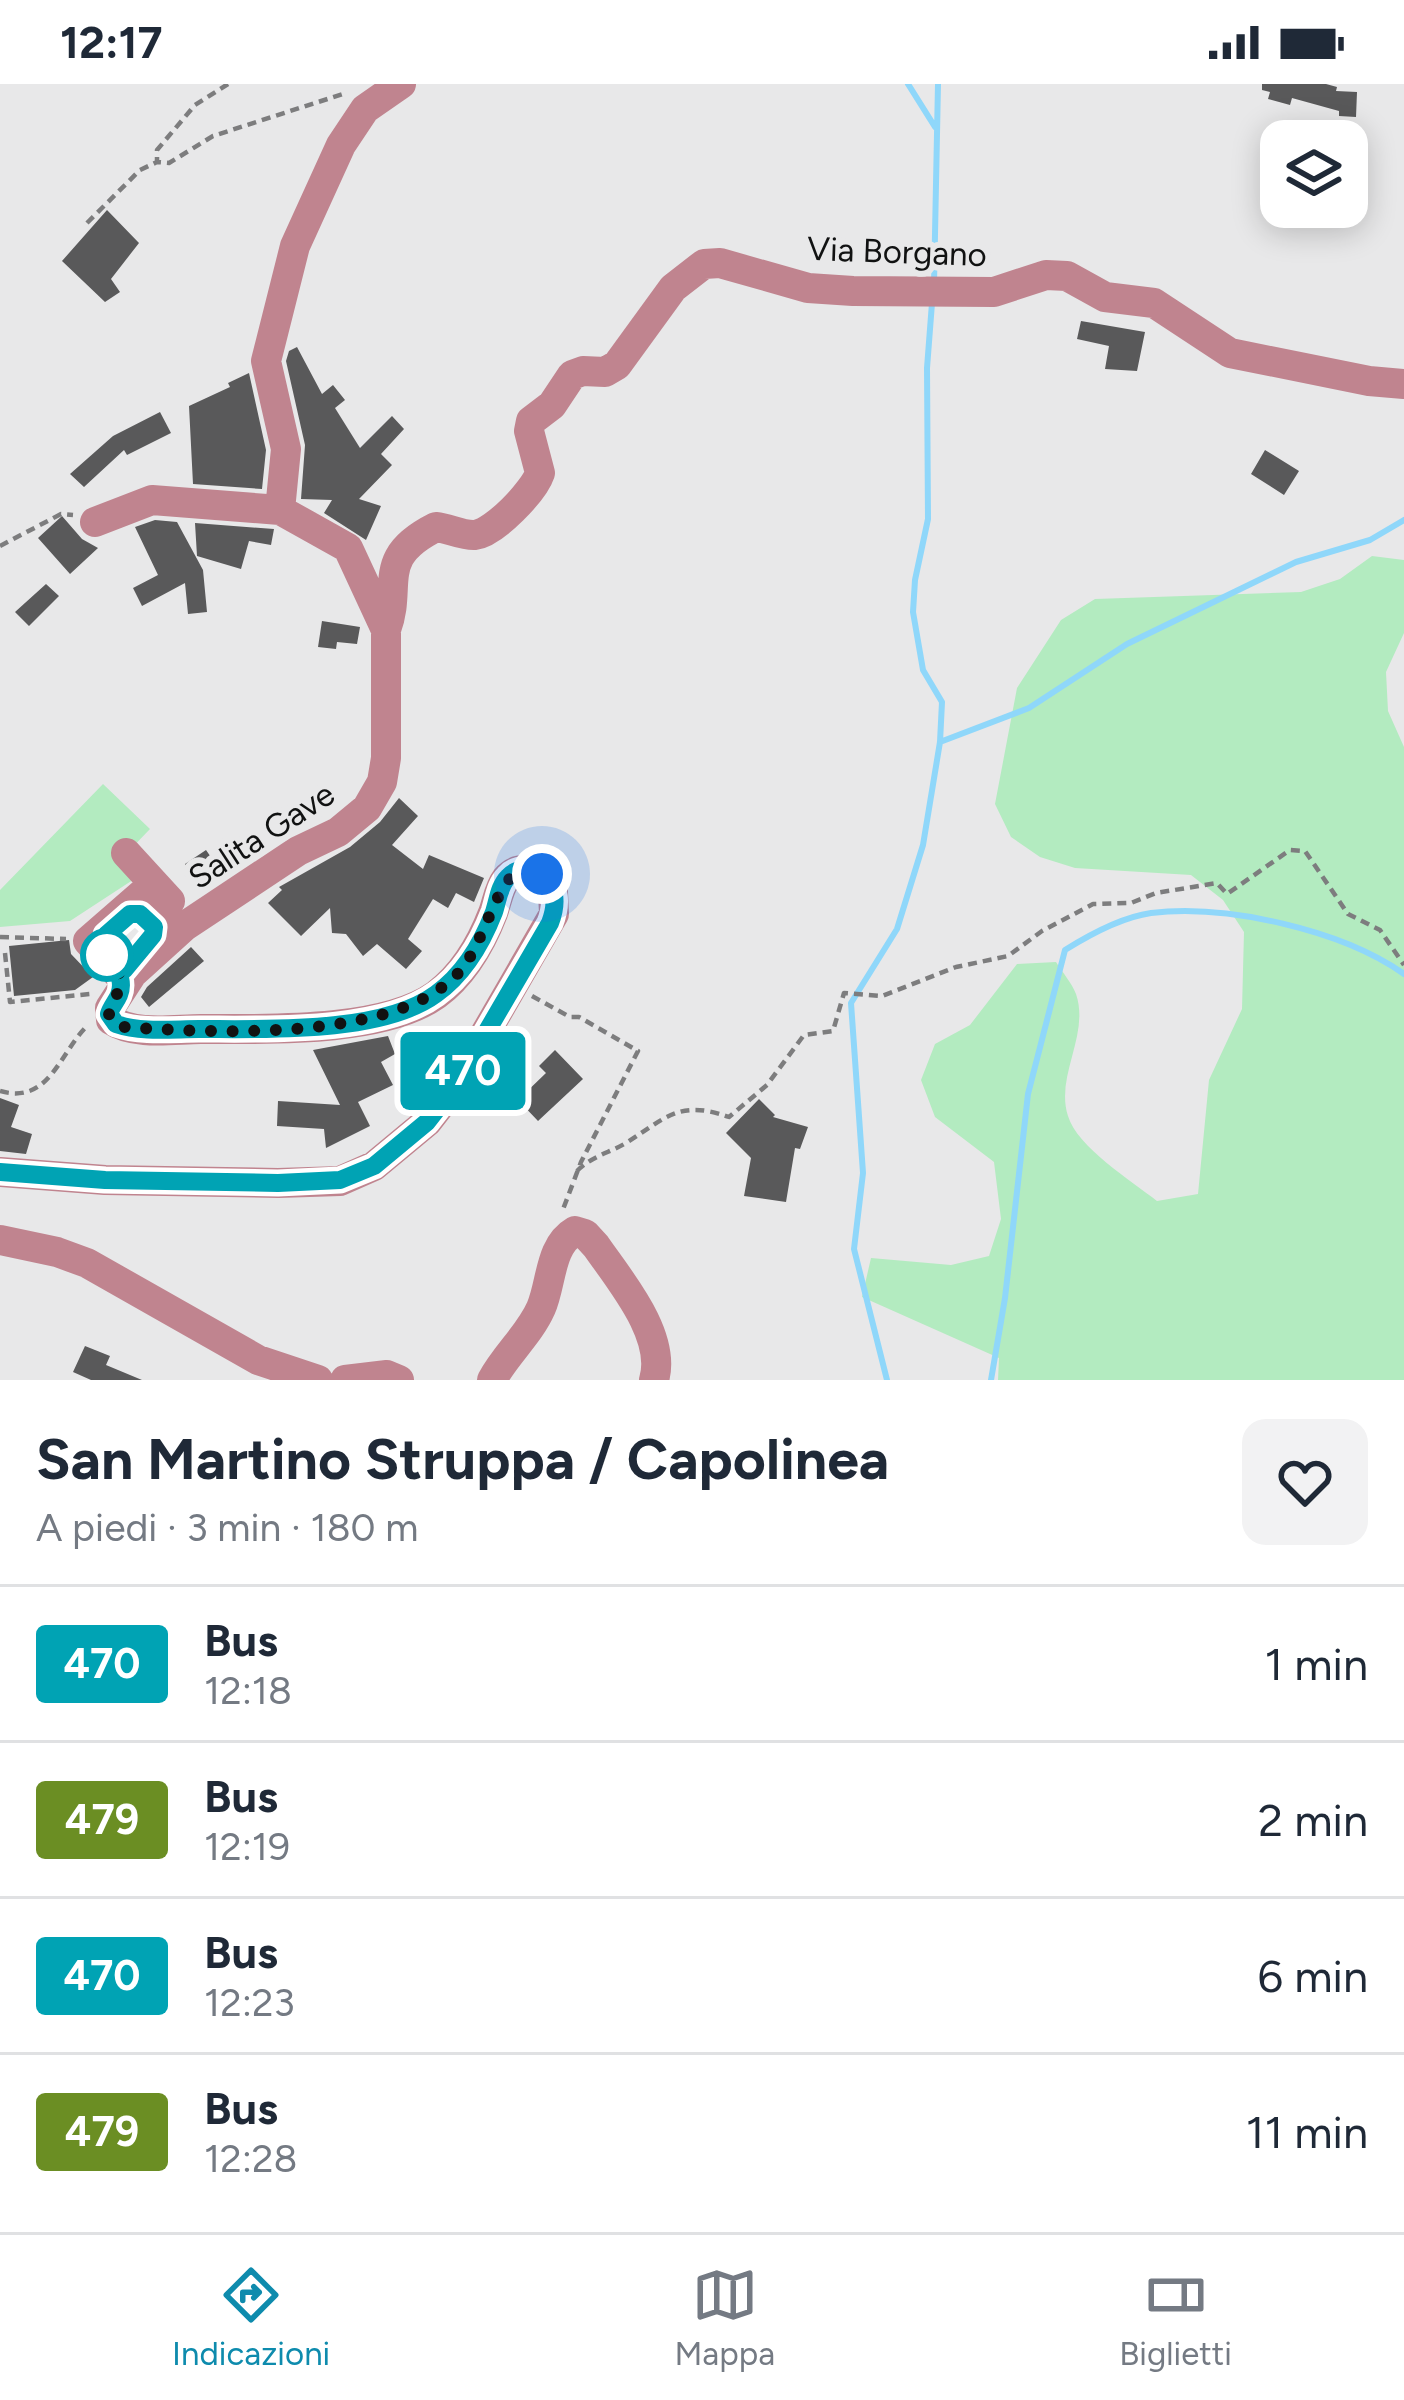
<!DOCTYPE html>
<html lang="it">
<head>
<meta charset="utf-8">
<style>
	:root { --surface:#fff; --page:#f2f2f3; --text:#1f2937; --muted:#747a83; --line:#e0e1e3; --accent:#0e8bad }
	body { margin:0; font-family:Figtree,sans-serif; background:var(--page); color:var(--text); height:100vh; display:flex; flex-direction:column; font-size:45px; white-space:nowrap }
	* { box-sizing:border-box; margin:0 }
	p { font-size:39px; color:var(--muted) }
	.icon { flex:none; width:66px; height:66px; fill:none; stroke:currentColor; stroke-width:2; stroke-linecap:round; stroke-linejoin:round }
	.map { position:relative; height:1296px; overflow:hidden }
	.sheet { display:flex; flex-direction:column; background:var(--surface); flex:1 }
	.sheet>* { flex:none }
	.badge { padding:0 24px; border-radius:9px; font-size:42px; line-height:78px }
	.fabs { position:absolute; left:1260px; top:36px; display:grid; gap:24px }
	.fabs a { display:grid; place-items:center; width:108px; height:108px; border-radius:24px; background:var(--surface); box-shadow:0 6px 30px #0003; font-size:60px }
	.you { position:absolute; width:60px; height:60px; margin:-30px; border:9px solid #fff; border-radius:50%; background:#1a73e8; box-shadow:0 0 0 18px #1a73e833 }
	.map>.badge { position:absolute; translate:-50% -50%; box-shadow:0 0 0 6px #fff }
	.round { display:grid; place-items:center; flex:none; width:126px; height:126px; border-radius:24px; background:var(--page) }
	.head { display:flex; align-items:center; justify-content:space-between; height:204px; padding:0 36px }
	h1 { font-size:57px; font-weight:700; line-height:90px }
	ul { padding:0; list-style:none }
	li { display:flex; align-items:center; gap:36px; height:156px; padding:0 36px; border-top:3px solid var(--line) }
	li div { flex:1 }
	li b { display:block; font-size:45px }
	li em { font-style:normal }
	li .badge { min-width:132px; font-weight:700; text-align:center }
	.status { display:flex; justify-content:space-between; align-items:center; height:84px; padding:0 60px; background:var(--surface); direction:ltr }
	.status svg { height:33px; fill:currentColor }
	.tab-bar { display:flex; justify-content:space-around; align-items:center; height:168px; border-top:3px solid var(--line); background:var(--surface); font-size:33px; color:var(--muted) }
	.tab-bar a { display:grid; justify-items:center; gap:6px }
	.tab-bar .selected { color:var(--accent) }
	.map>svg:first-child { display:block }
	.green { fill:#b3ebc0 }
	.lines { fill:none; stroke-linecap:round; stroke-linejoin:round }
	.stream { stroke:#8fd7fa; stroke-width:6 }
	.building { fill:#59595a }
	.path { stroke:#7d7d7e; stroke-width:4.5; stroke-dasharray:9 6; stroke-linecap:butt }
	.minor { stroke:#c0848f; stroke-width:30 }
	.line-casing { stroke:#fff; stroke-width:27 }
	.line { stroke:#00a3b4; stroke-width:18 }
	.walk { stroke:#111212; stroke-width:12; stroke-dasharray:0 21.6 }
	.stop-dot { fill:#fff; stroke:#00a3b4; stroke-width:6 }
	.labels { text-anchor:middle; stroke-width:12; stroke-linejoin:round; paint-order:stroke }
	.street-label { font-size:33px; fill:#111212; stroke:#e8e8e9 }
</style>
</head>
<body>
<div class="status"><b>12:17</b><svg viewBox="0 0 49 12"><path d="M0 12V9h3v3zM5 12V6h3v6zM10 12V3h3v9zM15 12V0h3v12zM26 1h20v11H26zM47 4h2v5h-2z"/></svg></div>
<div class="map">
<svg width="1404" height="1296" viewBox="0 0 1404 1296">
	<rect width="100%" height="100%" fill="#e8e8e9"/>
	<path class="green" d="M1372 472 1404 476V549L1386 588 1388 627 1404 663V1296H998L999 1274 862 1213 871 1174 951 1181 989 1172 1001 1135 994 1078 935 1033 921 996 935 960 970 941 1017 880 1056 878C1062 888 1072 899 1076 910 1090 951 1055 992 1068 1032 1077 1063 1132 1097 1157 1117L1198 1110 1209 996 1242 925 1244 848 1223 816 1191 791 1075 784 1040 773 1011 753 995 720 1017 604 1061 536 1095 515 1301 508 1340 495Z
		M103 700 150 745 124 772 142 790 70 837 0 843V806Z"/>
	<g class="lines">
		<path class="stream" d="M908 0 935 43
			M934 200 938 0
			M940 658 1029 624 1127 560 1296 478 1370 456 1404 436
			M887 1296 854 1165 863 1089 851 919 897 845 923 761 940 658 942 618 923 586 913 528 915 496 928 435 927 284 932 219
			M991 1296 1005 1214 1028 1010 1065 866C1089 851 1123 833 1151 829 1227 820 1342 846 1404 890"/>
	</g>
	<path class="building" d="M1262 0H1326L1337 3 1336 7 1357 8 1356 33 1339 32V27L1292 14 1290 21 1268 15 1270 8 1262 6Z
		M107 126 139 159 111 195 120 208 105 218 62 177Z
		M1081 237 1145 248 1137 287 1105 285 1109 262 1077 255Z
		M297 263 322 310 333 301 345 316 335 324 360 364 392 332 404 345 381 370 392 381 359 415 381 422 366 456 324 429 332 416 301 415 305 361 286 277 289 267Z
		M249 289 266 366 262 405 193 400 189 322 230 303 228 299Z
		M160 328 171 349 127 371 124 366 84 403 70 390 113 352Z
		M1265 366 1299 387 1284 411 1251 390Z
		M62 432 82 455 98 464 70 490 38 454Z
		M155 436 177 438 203 486 207 528 188 530 185 499 142 522 133 504 158 491 135 443Z
		M195 439 274 445 271 461 249 457 241 485 197 472Z
		M46 500 59 512 29 542 15 528Z
		M322 537 360 543 357 560 337 558 336 565 318 563Z
		M399 714 418 732 392 761 423 785 429 771 484 794 474 818 456 809 448 824 433 815 408 855 422 867 406 885 377 860 363 872 346 850 332 849 330 824 301 852 268 819 282 806 279 803 350 763 380 738Z
		M206 766 224 792 203 807 185 780Z
		M69 856 71 870 93 893 75 906 14 912 9 862Z
		M191 863 204 877 149 923 141 913 147 903Z
		M388 952 395 970 381 978 393 1001 358 1018 370 1042 326 1064 324 1045 277 1042 278 1017 340 1021 313 966Z
		M555 966 583 995 538 1037 518 1016 546 989 539 982Z
		M0 1014 19 1021 11 1043 32 1050 26 1070 0 1067Z
		M759 1015 775 1031 773 1033 808 1043 800 1065 795 1064 786 1118 744 1112 751 1074 726 1049Z
		M85 1262 110 1272 106 1281 142 1296H91L73 1288Z"/>
	<g class="lines">
		<path class="path" d="M228 0 195 21 157 66V78L169 79 213 52 346 9
			M87 139 140 86 157 78
			M0 462 61 430 73 431
			M0 853 66 855
			M5 869 10 918 90 910
			M532 912 570 933H579L638 967 581 1078 562 1128
			M0 1007C49 1021 59 970 87 942
			M577 1087C592 1072 609 1069 626 1059 666 1034 679 1015 729 1033L767 1001 804 951 833 947 844 909 882 912 956 883 1008 872 1042 847 1093 820 1131 819 1156 809 1217 799 1227 810 1290 766 1305 767 1348 830 1380 846 1404 881"/>
		<path class="minor" d="M280 426 286 365 266 277 295 162 341 61 365 25 401 0
			M386 546C403 501 374 474 436 443 448 444 463 452 475 451 495 448 534 407 540 389L529 347 531 337 552 321 572 291 583 287 605 288 617 281 673 204 704 180 720 179 808 204 853 207 994 208 1046 191 1067 192 1105 213 1154 219 1230 269 1369 297 1404 300
			M126 769 170 817
			M142 810 176 842 121 893 88 857Z
			M0 1088 105 1096 278 1099 340 1097 374 1082 427 1038 455 1002 554 830 553 808 547 794C535 785 518 781 506 795 499 804 497 818 493 829 481 860 463 891 436 911 383 949 265 945 201 945 174 945 135 952 111 936L110 924 132 890 185 842 298 767 338 748 367 724 382 698 386 674V546L348 464 280 426 152 416 95 438
			M0 1156 57 1168 87 1179 258 1276 318 1296
			M345 1296 387 1291 399 1296
			M492 1296C506 1270 529 1251 541 1224 552 1199 549 1162 575 1147L585 1150 596 1162C621 1198 667 1252 654 1296"/>
	</g>
	<g class="lines">
		<g class="line-casing">
			<path id="line" d="M0 1088 105 1096 278 1099 340 1096 374 1082 427 1038 455 1002 550 839C557 821 557 803 542 790 530 785 517 783 508 793 499 802 498 816 494 828 482 859 464 890 436 910 382 950 264 945 199 945 173 945 142 949 116 940L109 930C111 923 116 918 119 911 128 889 103 874 106 851L130 830H140L154 843 153 851 124 886"/>
		</g>
		<use href="#line" class="line"/>
		<path class="walk" d="M107 871C127 896 121 899 109 930L111 936 124 943C213 949 398 959 460 887 483 861 496 798 520 786L542 790"/>
	</g>
	<circle class="stop-dot" cx="107" cy="871" r="24"/>
	<g class="labels">
		<g class="street-label">
			<text transform="translate(897 167) rotate(2)" y="12">Via Borgano</text>
			<text transform="translate(261 751) rotate(-33)" y="12">Salita Gave</text>
		</g>
	</g>
</svg>
<div class="fabs">
<a><svg class="icon" aria-label="layers" viewBox="0 0 24 24"><path d="M12 4l9 5-9 5-9-5zM3 14l9 5 9-5"/></svg></a>
</div>
<div class="you" style="left:542px;top:790px"></div>
<b class="badge" style="left:463px;top:987px;background:#00a3b4;color:#fff">470</b>
</div>
<section class="sheet">
<div class="head"><div><h1>San Martino Struppa / Capolinea</h1><p>A piedi · 3 min · 180 m</p></div><a class="round"><svg class="icon" aria-label="heart" viewBox="0 0 24 24"><path d="M12 20l-8-8c-3-5 5-10 8-4 3-6 11-1 8 4z"/></svg></a></div>
<ul>
<li><span class="badge" style="background:#00a3b4;color:#fff">470</span><div><b>Bus</b><p>12:18</p></div><em>1 min</em></li>
<li><span class="badge" style="background:#6b8e23;color:#fff">479</span><div><b>Bus</b><p>12:19</p></div><em>2 min</em></li>
<li><span class="badge" style="background:#00a3b4;color:#fff">470</span><div><b>Bus</b><p>12:23</p></div><em>6 min</em></li>
<li><span class="badge" style="background:#6b8e23;color:#fff">479</span><div><b>Bus</b><p>12:28</p></div><em>11 min</em></li>
</ul>
</section>
<nav class="tab-bar">
<a class="selected"><svg class="icon" aria-label="directions" viewBox="0 0 24 24"><path d="M12 3l9 9-9 9-9-9zM9 14v-3h6M13 9l2 2-2 2"/></svg>Indicazioni</a>
<a><svg class="icon" aria-label="map" viewBox="0 0 24 24"><path d="M3 6l6-2 6 2 6-2v14l-6 2-6-2-6 2zM9 4v14M15 6v14"/></svg>Mappa</a>
<a><svg class="icon" aria-label="tickets" viewBox="0 0 24 24"><path d="M3 7h18v10H3zM15 7v10"/></svg>Biglietti</a>
</nav>
</body>
</html>
